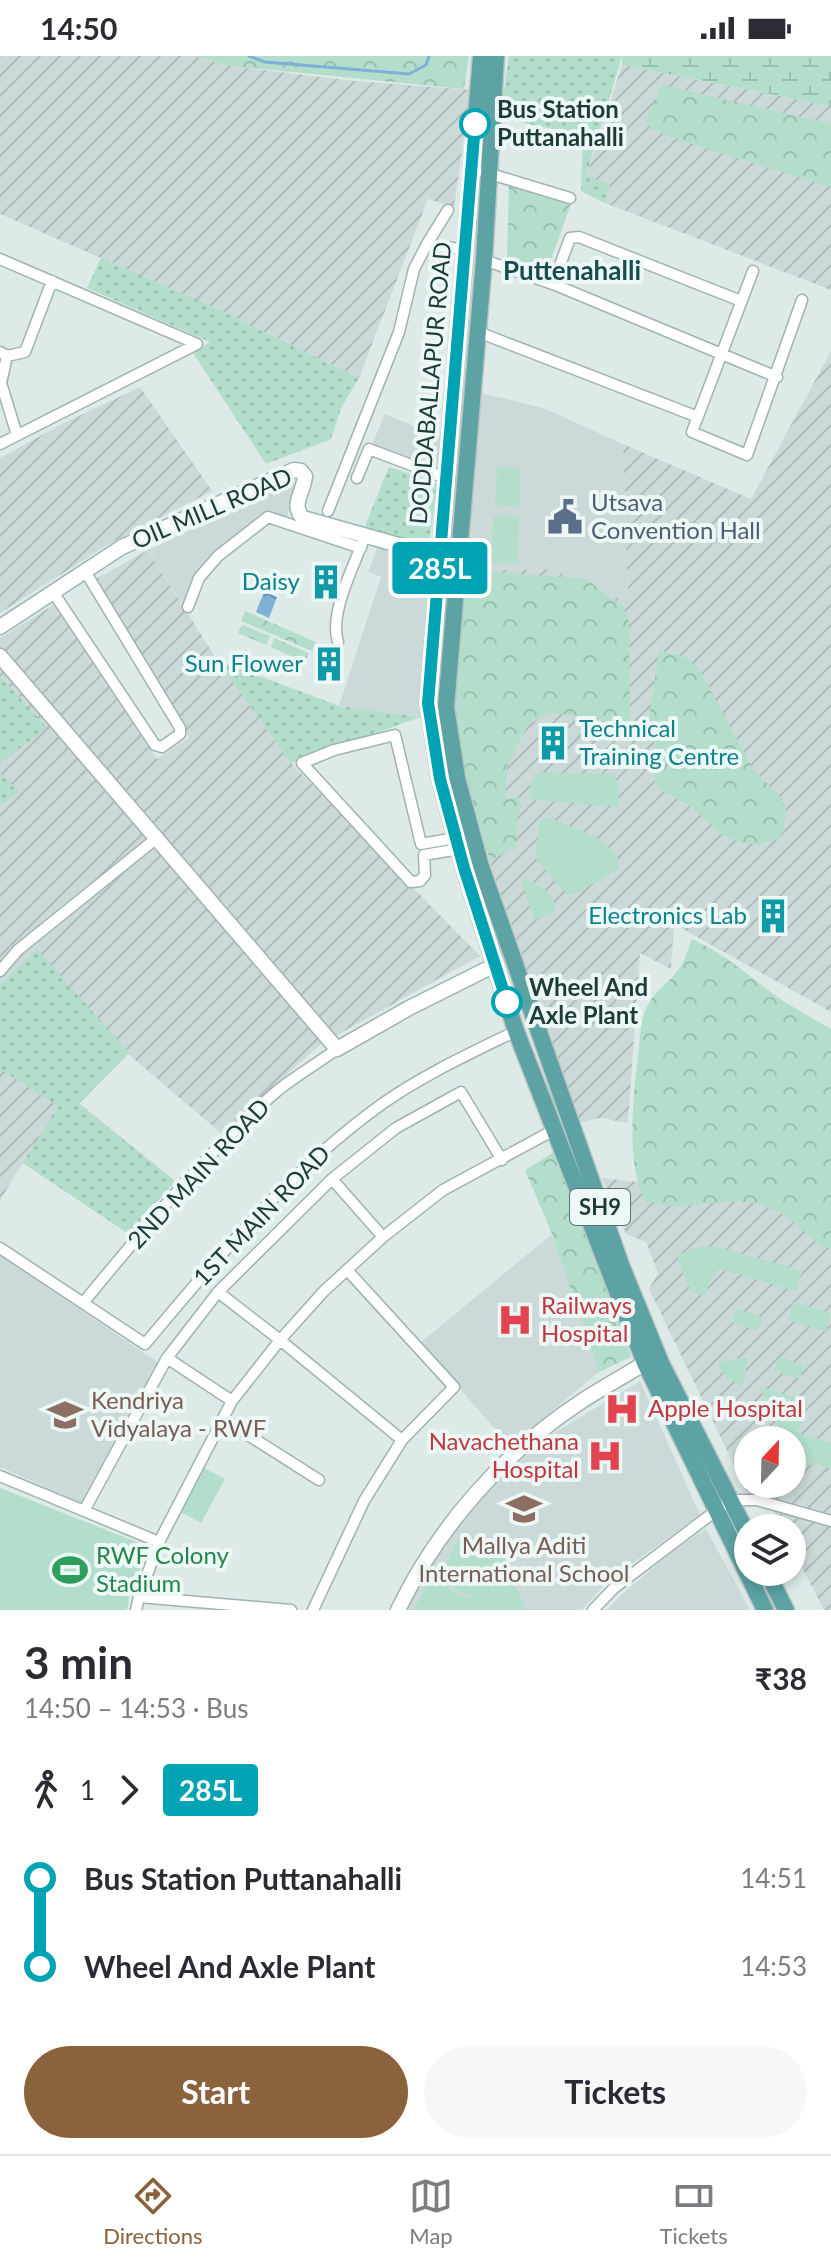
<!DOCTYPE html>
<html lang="en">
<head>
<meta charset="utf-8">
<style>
	:root { --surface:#fff; --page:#f7f7f7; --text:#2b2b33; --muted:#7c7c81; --line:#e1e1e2; --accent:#8a633c }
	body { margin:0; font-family:Lato,sans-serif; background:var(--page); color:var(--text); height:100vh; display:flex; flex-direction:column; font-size:30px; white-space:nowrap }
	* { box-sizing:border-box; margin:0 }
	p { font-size:26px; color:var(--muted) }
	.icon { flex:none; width:44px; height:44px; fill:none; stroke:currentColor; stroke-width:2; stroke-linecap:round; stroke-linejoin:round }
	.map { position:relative; height:1554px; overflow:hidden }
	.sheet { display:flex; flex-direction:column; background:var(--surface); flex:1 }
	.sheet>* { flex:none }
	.badge { padding:0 16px; border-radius:6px; font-size:28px; line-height:52px }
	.needle { width:52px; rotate:22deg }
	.controls { position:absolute; left:734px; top:1370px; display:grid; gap:16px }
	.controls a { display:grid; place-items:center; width:72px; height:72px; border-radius:50%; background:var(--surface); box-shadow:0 4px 12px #0003; font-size:40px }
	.map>.badge { position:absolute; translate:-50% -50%; box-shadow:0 0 0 4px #fff }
	.legs { display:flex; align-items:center; gap:12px; height:88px; padding:0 24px; font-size:26px }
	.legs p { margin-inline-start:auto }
	.head { display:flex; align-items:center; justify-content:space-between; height:136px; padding:0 24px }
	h1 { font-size:44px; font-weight:700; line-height:60px }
	.action { display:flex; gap:16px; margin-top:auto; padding:16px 24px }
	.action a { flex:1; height:92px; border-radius:48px; background:var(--accent); color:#fff; font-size:32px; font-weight:700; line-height:92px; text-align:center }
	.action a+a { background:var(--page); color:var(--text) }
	ul { padding:0 24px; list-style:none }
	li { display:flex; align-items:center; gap:28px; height:88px; font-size:30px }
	li i { display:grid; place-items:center; width:12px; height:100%; margin:0 10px; background:currentColor }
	li i::after { content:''; width:20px; height:20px; margin:-10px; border:6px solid; border-radius:50%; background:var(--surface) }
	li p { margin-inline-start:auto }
	li:first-child i { background:linear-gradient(#0000 50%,currentColor 0) }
	li:last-child i { background:linear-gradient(currentColor 50%,#0000 0) }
	.status { display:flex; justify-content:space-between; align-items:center; height:56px; padding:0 40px; background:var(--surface); direction:ltr }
	.status svg { height:22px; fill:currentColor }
	.tabs { display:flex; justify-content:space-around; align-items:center; height:112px; border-top:2px solid var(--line); background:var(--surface); font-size:22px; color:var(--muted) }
	.tabs a { display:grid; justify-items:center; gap:4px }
	.tabs .selected { color:var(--accent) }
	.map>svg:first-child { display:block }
	.built { fill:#cbdad8 }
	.industrial { fill:url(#industrial-furrows); fill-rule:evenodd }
	.grass { fill:url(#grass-dots) }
	.forest { fill:url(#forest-crowns) }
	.wetland { fill:url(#wetland-marsh) }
	.garden { fill:#b3decb }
	.water { fill:url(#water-ripples) }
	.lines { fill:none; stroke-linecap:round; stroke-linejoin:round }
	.stream { stroke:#7fb0d6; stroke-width:3 }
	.minor-casing { stroke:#a0b2b1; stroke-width:13 }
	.tertiary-casing { stroke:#a0b2b1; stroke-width:17 }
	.secondary-casing { stroke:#9bb7b5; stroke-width:17 }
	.primary-casing { stroke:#bbc4c4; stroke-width:19 }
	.minor { stroke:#fff; stroke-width:10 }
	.tertiary { stroke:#fff; stroke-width:14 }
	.secondary { stroke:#fff; stroke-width:14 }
	.primary { stroke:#5da3a4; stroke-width:16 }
	.line-1-casing { stroke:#fff; stroke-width:18 }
	.line-1 { stroke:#00a3b4; stroke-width:12 }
	.stop-1-dot { fill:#fff; stroke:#00a3b4; stroke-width:4 }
	.labels { text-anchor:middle; stroke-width:8; stroke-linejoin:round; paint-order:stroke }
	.shield { fill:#edf7f5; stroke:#5b7373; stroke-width:2 }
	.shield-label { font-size:22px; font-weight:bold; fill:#1d3b3b }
	.stop-label { font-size:24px; font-weight:bold; fill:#1d3b3b; stroke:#edf7f5; text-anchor:start }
	.street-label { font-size:24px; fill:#1d3b3b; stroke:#edf7f5 }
	.service-label { font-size:24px; fill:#4e5e75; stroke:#edf7f5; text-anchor:start }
	.culture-label { font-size:24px; fill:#0d838f; stroke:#edf7f5; text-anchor:end }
	.health-label { font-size:24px; fill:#be3a42; stroke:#edf7f5; text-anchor:start }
	.education-label { font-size:24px; fill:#785e54; stroke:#edf7f5; text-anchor:start }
	.leisure-label { font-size:24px; fill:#27864d; stroke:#edf7f5; text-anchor:start }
	.neighbourhood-label { font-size:26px; font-weight:bold; fill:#184c4e; stroke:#edf7f5 }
</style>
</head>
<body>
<div class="status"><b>14:50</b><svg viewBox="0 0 49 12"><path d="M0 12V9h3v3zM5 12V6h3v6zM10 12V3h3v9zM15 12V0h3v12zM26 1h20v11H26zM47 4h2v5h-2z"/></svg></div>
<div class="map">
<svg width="831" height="1554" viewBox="0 0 831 1554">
	<defs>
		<pattern id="industrial-furrows" width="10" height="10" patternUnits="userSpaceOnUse" patternTransform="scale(2)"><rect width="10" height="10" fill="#cbdad8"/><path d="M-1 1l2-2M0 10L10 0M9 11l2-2" fill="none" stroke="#aebcba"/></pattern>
		<pattern id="grass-dots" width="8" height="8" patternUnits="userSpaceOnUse" patternTransform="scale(2)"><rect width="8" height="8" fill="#b3decb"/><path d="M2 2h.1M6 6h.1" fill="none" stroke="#9abfaf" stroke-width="1.8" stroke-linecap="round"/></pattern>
		<pattern id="forest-crowns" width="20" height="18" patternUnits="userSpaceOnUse" patternTransform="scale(2)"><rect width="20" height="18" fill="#b3decb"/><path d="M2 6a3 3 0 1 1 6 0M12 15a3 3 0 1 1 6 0" fill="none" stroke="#9abfaf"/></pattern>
		<pattern id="wetland-marsh" width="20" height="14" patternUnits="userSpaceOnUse" patternTransform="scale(2)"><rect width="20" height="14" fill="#b3decb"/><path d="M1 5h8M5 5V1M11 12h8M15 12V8" fill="none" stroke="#9abfaf"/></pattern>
		<pattern id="water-ripples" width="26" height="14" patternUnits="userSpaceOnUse" patternTransform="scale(2)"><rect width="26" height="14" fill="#7fb0d6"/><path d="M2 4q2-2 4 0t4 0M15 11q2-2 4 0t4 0" fill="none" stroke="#6790af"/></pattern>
	</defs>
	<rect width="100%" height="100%" fill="#ddeae8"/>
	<path class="built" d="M481 337 543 352 623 388 628 542H594L563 529 561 513 467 514Z
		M385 358 440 381 438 416 371 391Z
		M296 424 298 429 287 461 269 455 211 500 196 519 184 550 148 494Z
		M379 488 429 502 421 661 339 650 381 521 368 516Z
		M552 1178 599 1316 510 1390 420 1287Z
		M0 1199 159 1307 82 1447 0 1411Z
		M640 1325 700 1459 608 1525 582 1554H403L419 1521 482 1438 546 1382Z
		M706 1473 750 1554H607L620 1540 674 1494Z"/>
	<path class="industrial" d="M0 0H194L230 10 355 25 471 34 454 151 428 143 359 322 220 254 0 158Z
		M622 9 831 50V234L605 147 610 128 586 121Z
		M831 295V956L674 868 671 913 640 897 628 1067 599 1062 580 1067 491 810 465 717 455 649 467 514 562 513 563 529 594 542H628L623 388 751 443Z
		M140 331 212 435 109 488 0 557V402L62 368Z
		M148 494 217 604 291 707 480 900 321 988 221 1077 128 998 79 1047 175 1125 129 1178 23 1107 0 1144V582L55 548 157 703 189 682 96 523Z
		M831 1032V1461L749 1440 649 1233 658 1217 646 1186 626 1178 602 1122 765 1140ZM748 1384H792V1428H748Z
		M772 1454 831 1470V1554H824L792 1492V1472H782Z"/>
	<path class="grass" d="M509 0H622L586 120 610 128 605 147 581 135 583 79 500 62Z
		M101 202 220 254 359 322 341 352 331 383 266 408 193 297 210 286 87 232Z
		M389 411 437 427 429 491 363 475Z
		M217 604 339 650 421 661 291 707Z
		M0 620 47 672 0 707Z
		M0 716 19 736 0 749Z
		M37 893 129 997 79 1048 175 1125 129 1178 23 1107 58 1050 0 1013V929Z"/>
	<path class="forest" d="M194 0H469L464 33 230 10Z
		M662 29 831 68V131L679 84 651 73 646 63Z
		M509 125 571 148 545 220 507 204Z
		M467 514 587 523 609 541 623 550 629 566 630 682 615 677 599 662 549 657 528 669 507 710 506 743 519 741 521 751 517 762 516 790 490 805 465 717 455 649Z
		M245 555 316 586 312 595 241 565Z
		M242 569 270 580 266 589 238 577Z
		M274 582 309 597 305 606 271 591Z
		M659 594 685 601 699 613 753 713 781 741 786 753 784 774 779 783 759 789 739 786 722 779 692 751 659 733 654 723 657 695 649 661Z
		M692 883C727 899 746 918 776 940 793 952 813 962 831 973V1193L822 1191C805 1177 788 1158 767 1151 728 1136 682 1160 644 1144 622 1092 637 1023 641 968 651 930 666 935 682 908 686 901 689 891 692 883Z
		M564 1090 631 1301 599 1316 552 1178 525 1114Z"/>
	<path class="wetland" d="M622 0H831V50L622 9Z"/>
	<path class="garden" d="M497 410 520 412V451L499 450 495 447Z
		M496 459 519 460 518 508 494 507 491 504 493 463Z
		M538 716 612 718 619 727V751L529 743 530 726Z
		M544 762H550C573 773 615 782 620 810L617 814 573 839 566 838 536 803 539 768Z
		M521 825C537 824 549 835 555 848L554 856 534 864Z
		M700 1191H718L802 1215 796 1235 719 1213 711 1220 705 1240 691 1236 676 1199Z
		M793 1246 831 1257 826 1276 788 1264Z
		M736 1253 762 1261 758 1275 732 1267Z
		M744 1301 748 1302 743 1328 740 1329 727 1322 718 1310 719 1306Z
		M779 1301 804 1309 800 1323 774 1315Z
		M760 1331 808 1345 798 1377 831 1387V1413L815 1408 797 1412 792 1402V1384H784Z
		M202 1411 225 1423 201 1467 179 1455Z
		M0 1432 149 1491 130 1536 127 1554H0Z
		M462 1476 500 1496 526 1554H414L430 1523 470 1543V1540L438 1523Z"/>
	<path class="water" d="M264 536 277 541 269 562 256 556Z"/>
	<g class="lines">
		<path class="stream" d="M249 0 265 6 409 18 426 9 429 0"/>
		<g class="minor-casing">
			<path id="minor" d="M484 116 570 142
				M427 188 448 154
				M0 203 197 288 0 388
				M484 204 553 228 777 321
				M753 215 692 376 747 399 802 244
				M553 228 570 182 579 181 741 245
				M478 276 698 361
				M0 296 7 300 1 327 17 379
				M7 300 25 296 52 225
				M357 422 369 393 448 423
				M328 455 399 276 414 213 427 188 466 194
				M53 536 155 689 162 691 180 678V672L85 515
				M188 551 199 522 218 500 268 461 361 492
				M338 586C329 558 353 512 363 485
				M456 782 421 788 395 679 334 694 302 707 411 826 420 825 425 819 424 799 459 793
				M0 915 18 894 158 781
				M332 1123 383 1181
				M0 1192 145 1288C217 1202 290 1114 382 1048 423 1019 471 997 516 975
				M348 1215 454 1331 402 1384
				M218 1236 280 1284 402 1384 364 1445 313 1554
				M83 1247C144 1173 205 1098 277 1035 296 1020 318 1007 337 993
				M167 1302 232 1345
				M223 1363 319 1424
				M0 1420 159 1486
				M84 1455 167 1302 218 1236 332 1123 396 1072 461 1036 502 1104
				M139 1541 291 1554
				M136 1554 139 1541 159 1486 232 1345 280 1284 324 1235 383 1181 443 1134 554 1074
				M593 1554 614 1532 730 1444H757L831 1465"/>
		</g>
		<g class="tertiary-casing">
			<path id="tertiary" d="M0 600 337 993 409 952 495 909
				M398 1554C438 1471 504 1396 582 1345 602 1332 624 1320 645 1307"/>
		</g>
		<g class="secondary-casing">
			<path id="secondary" d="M0 571 122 491 294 414 301 415 305 420C304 436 290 449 303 462L441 501"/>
		</g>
		<g class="primary-casing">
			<path id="primary" d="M481 0 428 647 440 723 464 812 516 975 645 1307 765 1554
				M496 0 484 204 446 651 457 722 481 811 621 1209 661 1307 748 1479
				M767 1516 786 1554"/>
		</g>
		<use href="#minor" class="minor"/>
		<use href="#tertiary" class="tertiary"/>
		<use href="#secondary" class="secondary"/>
		<use href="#primary" class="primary"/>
	</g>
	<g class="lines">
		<g class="line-1-casing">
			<path id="line-1" d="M475 68 428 647 440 723 464 812 507 946"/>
		</g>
		<use href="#line-1" class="line-1"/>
	</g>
	<defs>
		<g id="civic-bare" transform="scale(2.76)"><path d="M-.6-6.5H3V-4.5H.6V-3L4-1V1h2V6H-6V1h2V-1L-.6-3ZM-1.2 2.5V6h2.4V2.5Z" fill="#5c6f8a" stroke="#edf7f5" stroke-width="2.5" paint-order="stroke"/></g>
		<g id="building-bare" transform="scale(2.76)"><path d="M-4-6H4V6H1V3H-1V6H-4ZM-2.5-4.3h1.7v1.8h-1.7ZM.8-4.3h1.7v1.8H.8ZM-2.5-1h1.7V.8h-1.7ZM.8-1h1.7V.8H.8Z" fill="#0f9aa8" stroke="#edf7f5" stroke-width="2.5" paint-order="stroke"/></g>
		<g id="hospital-bare" transform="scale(2.76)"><path d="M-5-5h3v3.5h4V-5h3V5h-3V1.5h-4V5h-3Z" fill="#e0444e" stroke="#edf7f5" stroke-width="2.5" paint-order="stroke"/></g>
		<g id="school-bare" transform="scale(2.76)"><path d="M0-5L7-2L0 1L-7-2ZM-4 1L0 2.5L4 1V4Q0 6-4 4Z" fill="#8d6e63" stroke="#edf7f5" stroke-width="2.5" paint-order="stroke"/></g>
		<g id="stadium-bare" transform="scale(2.76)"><path d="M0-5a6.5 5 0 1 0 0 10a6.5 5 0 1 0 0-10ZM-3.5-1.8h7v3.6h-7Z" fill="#2e9e5b" stroke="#edf7f5" stroke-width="2.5" paint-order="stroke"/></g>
	</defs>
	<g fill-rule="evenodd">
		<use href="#civic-bare" x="565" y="461"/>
		<use href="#building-bare" x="326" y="526"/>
		<use href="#building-bare" x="329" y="608"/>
		<use href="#building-bare" x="553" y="687"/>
		<use href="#building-bare" x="773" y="860"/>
		<use href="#hospital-bare" x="515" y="1264"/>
		<use href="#hospital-bare" x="622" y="1353"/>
		<use href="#school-bare" x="65" y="1359"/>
		<use href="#hospital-bare" x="605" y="1400"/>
		<use href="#school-bare" x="524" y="1453"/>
		<use href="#stadium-bare" x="70" y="1514"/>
	</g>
	<g class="stop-1-dot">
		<circle cx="475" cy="68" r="14"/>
		<circle cx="507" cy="946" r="14"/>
	</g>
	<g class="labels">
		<rect class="shield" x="570" y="1133" width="60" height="36" rx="6"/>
		<g class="shield-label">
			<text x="600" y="1159">SH9</text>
		</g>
		<g class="stop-label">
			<text x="497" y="62">Bus Station<tspan x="497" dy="28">Puttanahalli</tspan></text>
			<text x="529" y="940">Wheel And<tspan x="529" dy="28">Axle Plant</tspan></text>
		</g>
		<g class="street-label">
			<text transform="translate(431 327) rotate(-85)" y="8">DODDABALLAPUR ROAD</text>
			<text transform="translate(212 453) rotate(-23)" y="8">OIL MILL ROAD</text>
			<text transform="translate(199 1118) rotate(-47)" y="8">2ND MAIN ROAD</text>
			<text transform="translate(262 1160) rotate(-46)" y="8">1ST MAIN ROAD</text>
		</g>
		<g class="service-label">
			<text x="591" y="455">Utsava<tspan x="591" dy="28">Convention Hall</tspan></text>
		</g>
		<g class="culture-label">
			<text x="300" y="534">Daisy</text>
			<text x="303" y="616">Sun Flower</text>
			<text x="579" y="681" text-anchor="start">Technical<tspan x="579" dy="28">Training Centre</tspan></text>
			<text x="747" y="868">Electronics Lab</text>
		</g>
		<g class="health-label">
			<text x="541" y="1258">Railways<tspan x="541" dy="28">Hospital</tspan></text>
			<text x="648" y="1361">Apple Hospital</text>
			<text x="579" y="1394" text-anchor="end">Navachethana<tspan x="579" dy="28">Hospital</tspan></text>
		</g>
		<g class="education-label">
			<text x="91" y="1353">Kendriya<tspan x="91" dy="28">Vidyalaya - RWF</tspan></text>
			<text x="524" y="1498" text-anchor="middle">Mallya Aditi<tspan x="524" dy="28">International School</tspan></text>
		</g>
		<g class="leisure-label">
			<text x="96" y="1508">RWF Colony<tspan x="96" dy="28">Stadium</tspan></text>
		</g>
		<g class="neighbourhood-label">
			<text x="572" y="224">Puttenahalli</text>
		</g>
	</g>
</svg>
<div class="controls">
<a><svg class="needle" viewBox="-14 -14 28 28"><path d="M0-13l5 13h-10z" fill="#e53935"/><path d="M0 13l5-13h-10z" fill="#7c7c81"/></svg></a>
<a><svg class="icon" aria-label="layers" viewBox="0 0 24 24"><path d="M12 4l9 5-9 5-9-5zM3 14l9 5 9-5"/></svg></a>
</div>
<b class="badge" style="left:440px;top:512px;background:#00a3b4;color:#fff">285L</b>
</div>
<section class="sheet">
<div class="head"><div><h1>3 min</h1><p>14:50 – 14:53 · Bus</p></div><b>₹38</b></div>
<div class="legs"><svg class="icon" aria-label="walk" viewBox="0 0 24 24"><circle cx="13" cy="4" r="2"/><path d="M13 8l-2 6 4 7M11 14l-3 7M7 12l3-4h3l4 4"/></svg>1<svg class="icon" aria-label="forward" viewBox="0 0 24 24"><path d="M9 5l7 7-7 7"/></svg><b class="badge" style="background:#00a3b4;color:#fff">285L</b></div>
<ul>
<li><i style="color:#00a3b4"></i><b>Bus Station Puttanahalli</b><p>14:51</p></li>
<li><i style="color:#00a3b4"></i><b>Wheel And Axle Plant</b><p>14:53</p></li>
</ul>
<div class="action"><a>Start</a><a>Tickets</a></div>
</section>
<nav class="tabs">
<a class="selected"><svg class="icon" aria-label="directions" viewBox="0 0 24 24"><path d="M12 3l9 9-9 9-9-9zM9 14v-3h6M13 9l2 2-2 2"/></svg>Directions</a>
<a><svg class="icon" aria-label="map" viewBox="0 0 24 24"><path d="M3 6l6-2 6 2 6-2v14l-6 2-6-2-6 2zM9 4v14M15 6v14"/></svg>Map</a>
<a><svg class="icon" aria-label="tickets" viewBox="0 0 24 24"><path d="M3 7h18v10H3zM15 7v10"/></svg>Tickets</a>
</nav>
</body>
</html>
